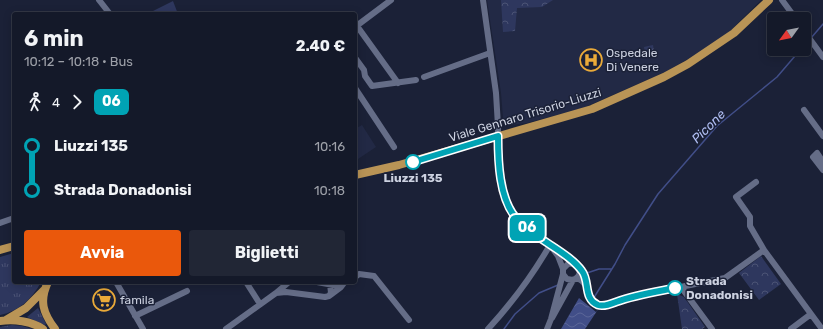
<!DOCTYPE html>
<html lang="it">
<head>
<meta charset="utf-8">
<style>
	:root { --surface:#141929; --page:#212635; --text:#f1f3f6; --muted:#9da0a8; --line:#333846; --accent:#ea580c }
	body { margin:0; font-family:Rubik,sans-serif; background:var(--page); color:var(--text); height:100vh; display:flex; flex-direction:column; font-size:15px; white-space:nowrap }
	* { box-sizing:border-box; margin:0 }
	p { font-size:13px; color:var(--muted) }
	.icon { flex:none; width:22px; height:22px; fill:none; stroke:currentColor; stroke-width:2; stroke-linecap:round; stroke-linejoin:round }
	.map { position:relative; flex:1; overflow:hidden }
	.side { position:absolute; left:12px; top:12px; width:345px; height:272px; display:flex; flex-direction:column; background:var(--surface); border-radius:4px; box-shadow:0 2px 10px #0003,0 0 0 1px var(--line) }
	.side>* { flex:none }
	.badge { padding:0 8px; border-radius:6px; font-size:14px; line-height:26px }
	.needle { width:26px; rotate:237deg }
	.tools { position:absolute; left:767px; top:12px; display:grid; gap:8px }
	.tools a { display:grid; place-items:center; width:44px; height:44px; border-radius:4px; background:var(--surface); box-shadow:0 2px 10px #0003,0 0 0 1px var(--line); font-size:20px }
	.map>.badge { position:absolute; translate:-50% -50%; box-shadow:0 0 0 2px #fff }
	.legs { display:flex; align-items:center; gap:6px; height:44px; padding:0 12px; font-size:13px }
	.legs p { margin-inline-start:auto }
	.overview { display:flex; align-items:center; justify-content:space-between; height:68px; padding:0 12px }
	h1 { font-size:22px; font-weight:700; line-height:30px }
	.button { display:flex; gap:8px; margin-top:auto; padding:8px 12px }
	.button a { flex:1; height:46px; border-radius:4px; background:var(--accent); color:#fff; font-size:16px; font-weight:700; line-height:46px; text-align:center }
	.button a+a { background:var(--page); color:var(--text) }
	ul { padding:0 12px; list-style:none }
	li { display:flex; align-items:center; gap:14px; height:44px; font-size:15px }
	li i { display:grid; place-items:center; width:6px; height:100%; margin:0 5px; background:currentColor }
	li i::after { content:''; width:10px; height:10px; margin:-5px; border:3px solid; border-radius:50%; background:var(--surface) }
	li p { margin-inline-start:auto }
	li:first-child i { background:linear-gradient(#0000 50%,currentColor 0) }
	li:last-child i { background:linear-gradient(currentColor 50%,#0000 0) }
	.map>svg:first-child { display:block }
	.built { fill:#222945 }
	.grass { fill:url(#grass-tufts) }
	.park { fill:url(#park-crowns) }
	.pitch { fill:#2e375e }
	.water { fill:url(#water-waves) }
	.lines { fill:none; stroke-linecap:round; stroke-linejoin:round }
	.stream { stroke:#414e88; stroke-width:1.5 }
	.minor { stroke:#656d87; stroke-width:6 }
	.major { stroke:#b99456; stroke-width:8 }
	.line-1-casing { stroke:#fff; stroke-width:9 }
	.line-1 { stroke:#00a3b4; stroke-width:6 }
	.stop-1-dot { fill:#fff; stroke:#00a3b4; stroke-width:2 }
	.labels { text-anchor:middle; stroke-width:3; stroke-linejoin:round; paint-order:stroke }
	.poi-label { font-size:12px; fill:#ccd1e0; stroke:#1b2137; text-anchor:start }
	.street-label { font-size:12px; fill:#ccd1e0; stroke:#1b2137 }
	.stop-label { font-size:12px; font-weight:bold; fill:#ccd1e0; stroke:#1b2137 }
	.water-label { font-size:13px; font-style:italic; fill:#b1bff4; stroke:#1b2137 }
</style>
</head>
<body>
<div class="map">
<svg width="823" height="329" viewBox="0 0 823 329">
	<defs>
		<pattern id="grass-tufts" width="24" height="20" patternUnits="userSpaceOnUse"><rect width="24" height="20" fill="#2e375e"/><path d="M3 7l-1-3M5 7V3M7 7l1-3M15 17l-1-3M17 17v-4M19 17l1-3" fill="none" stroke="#4b5375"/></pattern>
		<pattern id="park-crowns" width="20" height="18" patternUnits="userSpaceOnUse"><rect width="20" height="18" fill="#2e375e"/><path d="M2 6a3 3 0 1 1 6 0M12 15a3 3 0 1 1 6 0" fill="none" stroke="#4b5375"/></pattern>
		<pattern id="water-waves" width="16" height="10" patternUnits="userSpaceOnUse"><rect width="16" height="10" fill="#414e88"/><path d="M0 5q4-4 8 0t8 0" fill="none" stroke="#5b6698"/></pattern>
	</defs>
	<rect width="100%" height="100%" fill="#1b2137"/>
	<path class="built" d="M487 0H761L728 33 695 55 665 72 583 108 527 123 510 125 504 122 503 118 501 93Z
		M362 125 376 147 355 161V129Z"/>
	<path class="grass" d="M14 253V282H41C32 299 19 311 0 315V257Z
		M38 308 46 324 45 325 27 317Z
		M12 325 22 326 32 329H0V327Z"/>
	<path class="park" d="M501 0H553L542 7 517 8 515 31 503 32Z
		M653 45 654 52 645 54 644 47Z
		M761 256 781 284 759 300 739 273Z
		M677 294 684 297 705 327 702 329H682Z"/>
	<path class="pitch" d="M173 1 178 14H147Z"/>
	<path class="water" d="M579 298 596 312 605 299 585 329H561Z"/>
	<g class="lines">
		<path class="stream" d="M811 38 823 24
			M804 46 809 41
			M587 273 599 269H612
			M593 299 615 264 625 245 658 194 717 126 777 77 801 49
			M504 329 515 314 539 293 558 285"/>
		<path class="minor" d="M99 0 110 14
			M483 0 496 93 498 126V155L503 189 507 203 515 217 521 223 550 245 556 247 577 265 585 275 586 286
			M782 0 796 19
			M357 26 398 83
			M355 27 391 0
			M804 31 823 57
			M356 59 364 70 365 76 372 86 416 80
			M424 77 490 53
			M355 88 394 147
			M804 110 823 136
			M823 162 817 153 813 157 823 170
			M756 182 736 197 750 217V226L764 250 822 329
			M0 223 14 218
			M550 245 558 256 563 269
			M574 263 568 264 563 269V274L567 279 573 280C579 278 581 273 579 267
			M355 277 359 274 374 276 409 320
			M576 279H579L582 281 586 286 592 300 597 305 606 306 631 297 725 278 764 250
			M116 282 143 329
			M246 282 260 304
			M289 282 276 293 286 292 325 297 329 296 331 293 330 284
			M317 282 333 285 346 282
			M681 287 712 329
			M329 296 341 287 344 283
			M135 316 187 291
			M552 318 573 280
			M226 329 276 293
			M488 329C512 303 532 276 550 245
			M547 329 551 319 563 274
			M791 329 811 314"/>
		<path class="major" d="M355 175 399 165 592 109 664 77 688 64 734 33 769 0
			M0 250 14 246
			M48 282C39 301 43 313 55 329
			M6 320 26 308 44 290
			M0 321C14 319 31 321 43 329"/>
	</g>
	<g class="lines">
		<g class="line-1-casing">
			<path id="line-1" d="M413 162 498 136C498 161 499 198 516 218 525 228 538 237 549 244 561 252 574 260 582 271 590 281 583 299 598 305 604 307 611 304 616 302 635 295 655 292 675 288"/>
		</g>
		<use href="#line-1" class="line-1"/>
	</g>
	<defs>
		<g id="hospital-ring" transform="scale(1.15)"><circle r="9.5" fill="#1b2137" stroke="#eaaa39" stroke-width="1.5"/><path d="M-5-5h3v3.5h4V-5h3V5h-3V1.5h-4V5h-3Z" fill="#eaaa39"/></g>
		<g id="supermarket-ring" transform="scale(1.15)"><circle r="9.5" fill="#1b2137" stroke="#eaaa39" stroke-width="1.5"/><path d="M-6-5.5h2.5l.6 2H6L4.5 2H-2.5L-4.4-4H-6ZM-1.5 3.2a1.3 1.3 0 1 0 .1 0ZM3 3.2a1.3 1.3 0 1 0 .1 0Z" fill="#eaaa39"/></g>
	</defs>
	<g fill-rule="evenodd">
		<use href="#hospital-ring" x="591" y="60"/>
		<use href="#supermarket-ring" x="104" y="300"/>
	</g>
	<g class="stop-1-dot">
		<circle cx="413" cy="162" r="7"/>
		<circle cx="675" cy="288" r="7"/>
	</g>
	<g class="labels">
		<g class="poi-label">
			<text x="606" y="57">Ospedale<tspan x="606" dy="14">Di Venere</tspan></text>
			<text x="120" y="304">famila</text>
		</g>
		<g class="street-label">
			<text transform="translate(525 115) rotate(-17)" y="4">Viale Gennaro Trisorio-Liuzzi</text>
		</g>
		<g class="stop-label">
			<text x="413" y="182">Liuzzi 135</text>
			<text x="686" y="285" text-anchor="start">Strada<tspan x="686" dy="14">Donadonisi</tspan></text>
		</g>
		<g class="water-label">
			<text transform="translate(708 126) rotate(-45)" y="5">Picone</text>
		</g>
	</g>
</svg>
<div class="tools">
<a><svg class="needle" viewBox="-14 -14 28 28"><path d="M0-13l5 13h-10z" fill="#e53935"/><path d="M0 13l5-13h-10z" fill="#9da0a8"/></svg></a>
</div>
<b class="badge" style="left:527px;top:228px;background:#00a3b4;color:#fff">06</b>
<section class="side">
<div class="overview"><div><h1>6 min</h1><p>10:12 – 10:18 · Bus</p></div><b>2.40 €</b></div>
<div class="legs"><svg class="icon" aria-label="walk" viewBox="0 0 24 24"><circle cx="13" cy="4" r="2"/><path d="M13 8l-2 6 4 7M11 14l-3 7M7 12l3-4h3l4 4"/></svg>4<svg class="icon" aria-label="forward" viewBox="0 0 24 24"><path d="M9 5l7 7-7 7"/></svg><b class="badge" style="background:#00a3b4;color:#fff">06</b></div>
<ul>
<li><i style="color:#00a3b4"></i><b>Liuzzi 135</b><p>10:16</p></li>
<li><i style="color:#00a3b4"></i><b>Strada Donadonisi</b><p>10:18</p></li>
</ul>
<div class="button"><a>Avvia</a><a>Biglietti</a></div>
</section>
</div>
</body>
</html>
